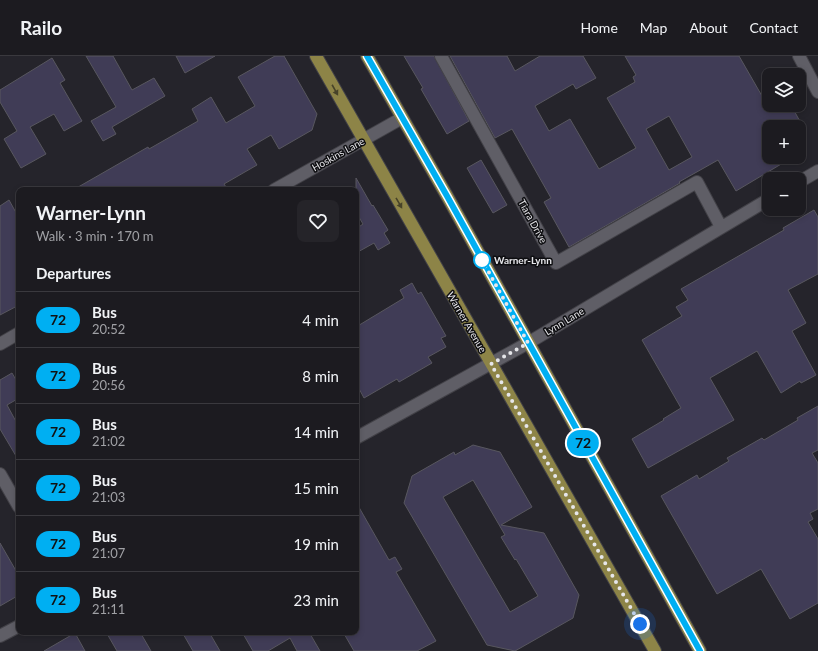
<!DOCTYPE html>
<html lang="en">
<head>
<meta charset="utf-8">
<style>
	:root { --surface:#1c1b20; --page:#252429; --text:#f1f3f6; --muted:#a0a1a5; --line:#3a393e }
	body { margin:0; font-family:Lato,sans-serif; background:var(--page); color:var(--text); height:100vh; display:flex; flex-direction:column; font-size:15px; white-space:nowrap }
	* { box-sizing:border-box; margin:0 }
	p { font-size:13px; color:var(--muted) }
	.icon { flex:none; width:22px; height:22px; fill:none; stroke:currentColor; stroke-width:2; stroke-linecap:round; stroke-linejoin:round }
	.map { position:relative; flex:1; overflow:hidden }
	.sheet { position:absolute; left:16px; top:131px; width:343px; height:448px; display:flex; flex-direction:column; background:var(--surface); border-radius:8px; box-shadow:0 2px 6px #0003,0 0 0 1px var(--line) }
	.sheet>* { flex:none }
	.badge { padding:0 8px; border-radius:13px; font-size:14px; line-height:26px }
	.fabs { position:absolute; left:762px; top:12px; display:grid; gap:8px }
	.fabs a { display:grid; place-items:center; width:44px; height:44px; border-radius:8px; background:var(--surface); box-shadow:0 2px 6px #0003,0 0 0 1px var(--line); font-size:20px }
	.you { position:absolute; width:20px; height:20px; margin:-10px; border:3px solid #fff; border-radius:50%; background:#1a73e8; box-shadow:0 0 0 6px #1a73e833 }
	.map>.badge { position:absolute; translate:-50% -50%; box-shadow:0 0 0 2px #fff }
	h2 { padding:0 20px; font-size:15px; line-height:36px }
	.round { display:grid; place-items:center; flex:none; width:42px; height:42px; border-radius:8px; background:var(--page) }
	.summary { display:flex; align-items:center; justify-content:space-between; height:68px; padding:0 20px }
	h1 { font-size:19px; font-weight:700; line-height:30px }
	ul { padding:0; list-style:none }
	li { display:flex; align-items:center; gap:12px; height:56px; padding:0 20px; border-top:1px solid var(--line) }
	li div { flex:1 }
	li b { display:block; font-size:15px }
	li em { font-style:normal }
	li .badge { min-width:44px; font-weight:700; text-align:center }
	header { display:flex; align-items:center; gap:24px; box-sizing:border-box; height:56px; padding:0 20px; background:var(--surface); border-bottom:1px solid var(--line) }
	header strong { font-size:19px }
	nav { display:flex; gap:22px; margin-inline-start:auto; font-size:14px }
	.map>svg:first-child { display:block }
	.building { fill:#403c56; stroke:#58575f; fill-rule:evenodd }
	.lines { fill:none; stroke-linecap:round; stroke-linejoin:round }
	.minor-casing { stroke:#424147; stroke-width:14 }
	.major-casing { stroke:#424147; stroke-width:14 }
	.minor { stroke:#5f5e66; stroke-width:12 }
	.major { stroke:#8d8447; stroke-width:12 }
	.oneway { fill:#474329 }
	.line-casing { stroke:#fff; stroke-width:9 }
	.line { stroke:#00aff2; stroke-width:6 }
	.walk { stroke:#e6e6ea; stroke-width:4; stroke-dasharray:0 7.2 }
	.stop-dot { fill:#fff; stroke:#00aff2; stroke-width:2 }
	.labels { text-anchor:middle; stroke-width:3; stroke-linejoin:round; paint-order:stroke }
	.street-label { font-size:10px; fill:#e6e6ea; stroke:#0e0e11 }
	.stop-label { font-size:10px; font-weight:bold; fill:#e6e6ea; stroke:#0e0e11; text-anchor:start }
</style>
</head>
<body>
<header>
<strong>Railo</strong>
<nav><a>Home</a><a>Map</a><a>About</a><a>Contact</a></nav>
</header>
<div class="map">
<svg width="818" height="595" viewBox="0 0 818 595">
	<rect width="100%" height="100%" fill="#25242b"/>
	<path class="building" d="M86 0H113L132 34 154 22 165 40 112 71 116 78 103 85 91 65 116 51Z
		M176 0H215L185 17Z
		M275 0H284L317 58 312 74 279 93 271 79 247 93 257 109 224 128 228 134H73L148 91 149 93 198 65 192 53 211 41 226 67 255 50 238 21Z
		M404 0H434L469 65 447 78 421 33 423 32Z
		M450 0H507L515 15 540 0H583L596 22 576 33 573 28 535 50 549 75 570 63 599 113 636 92 607 42 635 26 633 21 636 19 625 0H739L762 40 769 36V49H791L803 71H769V101H793L736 135 718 104 679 126 680 127 569 191 544 146 551 142 512 73 495 82ZM669 60 692 101 669 114 646 73Z
		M52 2 65 24 60 27 82 65 64 75 54 58 30 71 46 98 21 112 4 83 17 75 0 46V34Z
		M481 104 507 149 493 157 467 112Z
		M356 122 372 150 373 149 388 174 384 177 390 187 378 194 374 187 356 197V173L363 168 356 156Z
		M9 144 19 162V249L0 259V150Z
		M814 154 818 161V218L788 234 806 267 792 275 816 319 801 327 800 325 781 337 757 295 710 322 734 364 648 412 632 383 664 364 663 363 681 352 642 284 682 260 676 251 688 244 681 233 784 174 783 172Z
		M412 227 418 238 421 236 446 280 441 282 446 291 428 301 432 307 399 326 397 323 364 342 356 327V271L404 242 400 234Z
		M12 317 19 329V342L7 349 19 371V405L0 373V324Z
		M818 350V394L812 397 818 407V453L810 457 813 463 808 466 818 483V547L790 563 761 513 717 538 661 440 697 419 699 423 729 405 727 402 762 382 764 384 798 364 797 362Z
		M473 389 500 396 532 451 501 469 544 477 579 539 573 562 515 595 487 589 404 447 412 420 454 396 455 399ZM473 424 505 479 501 481 515 504 516 503 538 540 510 556 443 441Z
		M356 446 389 504 395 501 402 513 396 516 436 585 417 595H354L343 576H356Z
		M0 487 19 520V539L0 550Z
		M106 576H140L151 595H117Z
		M182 576H209L220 595H193Z
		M242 576H309L320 595H297L290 582 268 595H253Z
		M75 577 85 595H44Z"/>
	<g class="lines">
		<g class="minor-casing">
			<path id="minor" d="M441 0 556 207 697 126 721 171
				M799 0 818 36
				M799 126 818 115
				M274 134 402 62
				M0 288 19 277
				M356 382 528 287 769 143
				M0 418 19 451
				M0 580 19 570"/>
		</g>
		<g class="major-casing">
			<path id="major" d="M316 0 655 595
				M367 0 447 140 700 595"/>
		</g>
		<use href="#minor" class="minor"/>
		<use href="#major" class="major"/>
	</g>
	<defs><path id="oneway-solid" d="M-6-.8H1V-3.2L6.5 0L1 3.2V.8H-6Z"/></defs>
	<g class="oneway">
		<use href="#oneway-solid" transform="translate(335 34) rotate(61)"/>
		<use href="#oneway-solid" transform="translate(399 147) rotate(60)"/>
	</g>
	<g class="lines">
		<g class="line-casing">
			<path id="line" d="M367 0 447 140 700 595"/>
		</g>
		<use href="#line" class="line"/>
		<path class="walk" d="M482 204 528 287 491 308 640 568"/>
	</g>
	<circle class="stop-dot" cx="482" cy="204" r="8"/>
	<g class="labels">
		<g class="street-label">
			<text transform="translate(338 98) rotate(-29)" y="4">Hoskins Lane</text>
			<text transform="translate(533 165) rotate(61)" y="4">Tiara Drive</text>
			<text transform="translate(564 265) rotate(-31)" y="4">Lynn Lane</text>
			<text transform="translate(467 266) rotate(60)" y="4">Warner Avenue</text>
		</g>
		<g class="stop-label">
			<text x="494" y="208">Warner-Lynn</text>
		</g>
	</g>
</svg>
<div class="fabs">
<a><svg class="icon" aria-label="layers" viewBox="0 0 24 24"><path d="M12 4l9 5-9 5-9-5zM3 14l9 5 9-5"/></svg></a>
<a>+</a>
<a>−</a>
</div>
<div class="you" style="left:640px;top:568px"></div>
<b class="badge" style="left:583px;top:387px;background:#00aff2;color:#111">72</b>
<section class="sheet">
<div class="summary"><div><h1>Warner-Lynn</h1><p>Walk · 3 min · 170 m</p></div><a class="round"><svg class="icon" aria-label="heart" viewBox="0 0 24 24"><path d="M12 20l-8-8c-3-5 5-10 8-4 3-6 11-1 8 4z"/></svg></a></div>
<h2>Departures</h2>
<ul>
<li><span class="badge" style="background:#00aff2;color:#111">72</span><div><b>Bus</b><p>20:52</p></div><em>4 min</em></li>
<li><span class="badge" style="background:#00aff2;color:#111">72</span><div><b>Bus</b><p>20:56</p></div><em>8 min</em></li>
<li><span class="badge" style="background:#00aff2;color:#111">72</span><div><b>Bus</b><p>21:02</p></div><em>14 min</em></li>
<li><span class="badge" style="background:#00aff2;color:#111">72</span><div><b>Bus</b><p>21:03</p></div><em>15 min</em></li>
<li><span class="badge" style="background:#00aff2;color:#111">72</span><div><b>Bus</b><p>21:07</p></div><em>19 min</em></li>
<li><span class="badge" style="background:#00aff2;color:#111">72</span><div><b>Bus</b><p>21:11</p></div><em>23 min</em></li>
</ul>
</section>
</div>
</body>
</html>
